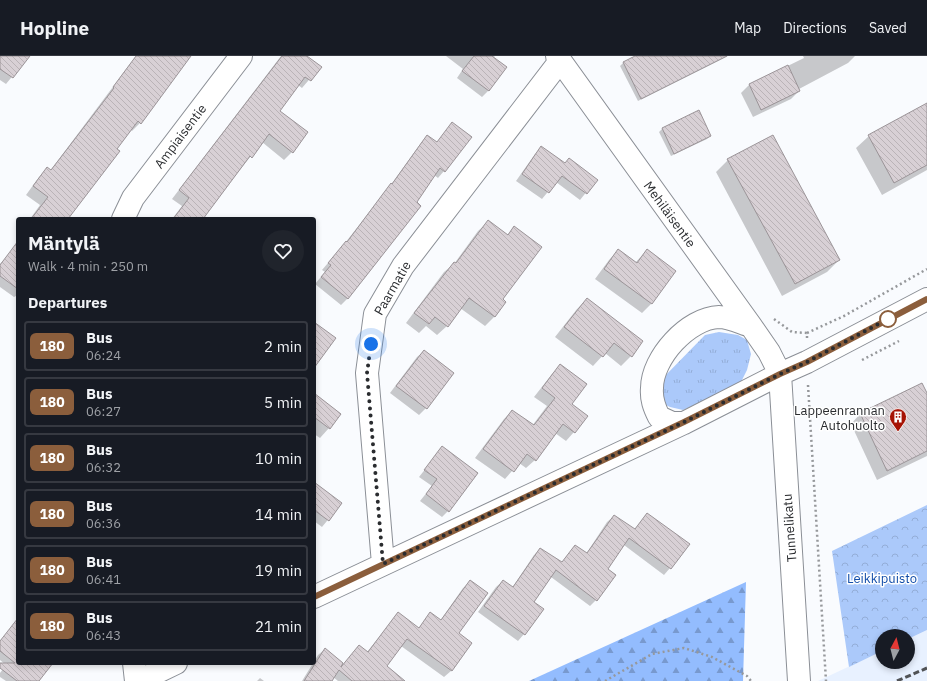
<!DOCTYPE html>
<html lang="en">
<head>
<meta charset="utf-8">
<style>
	:root { --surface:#171b24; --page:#20242c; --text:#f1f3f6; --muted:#9ea1a6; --line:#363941 }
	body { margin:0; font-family:"IBM Plex Sans",sans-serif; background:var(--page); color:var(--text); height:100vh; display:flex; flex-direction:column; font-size:15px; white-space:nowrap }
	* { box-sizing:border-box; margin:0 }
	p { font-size:13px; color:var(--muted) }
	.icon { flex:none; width:22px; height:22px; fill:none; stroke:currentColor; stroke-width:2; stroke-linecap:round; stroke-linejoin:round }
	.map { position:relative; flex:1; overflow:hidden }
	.panel { position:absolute; left:16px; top:161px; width:300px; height:448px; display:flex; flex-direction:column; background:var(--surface); border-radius:4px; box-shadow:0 2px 6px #0003 }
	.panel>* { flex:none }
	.badge { padding:0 8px; border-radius:6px; font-size:14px; line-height:26px }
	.needle { width:26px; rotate:7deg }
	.tools { position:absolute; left:875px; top:573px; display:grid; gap:8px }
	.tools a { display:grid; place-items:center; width:40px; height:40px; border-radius:50%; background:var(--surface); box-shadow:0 2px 6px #0003; font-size:20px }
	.you { position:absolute; width:20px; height:20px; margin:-10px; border:3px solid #fff; border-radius:50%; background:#1a73e8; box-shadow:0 0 0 6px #1a73e833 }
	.map>.badge { position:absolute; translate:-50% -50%; box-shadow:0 0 0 2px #fff }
	h2 { padding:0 12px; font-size:15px; line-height:36px }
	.round { display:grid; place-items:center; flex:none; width:42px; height:42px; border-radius:21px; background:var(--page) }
	.head { display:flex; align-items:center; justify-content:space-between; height:68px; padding:0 12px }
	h1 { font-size:19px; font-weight:800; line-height:30px }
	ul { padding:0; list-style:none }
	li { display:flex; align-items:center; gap:12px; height:50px; margin:0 8px 6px; padding:0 4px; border:2px solid var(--line); border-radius:4px }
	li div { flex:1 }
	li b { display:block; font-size:15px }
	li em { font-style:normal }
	li .badge { min-width:44px; font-weight:700; text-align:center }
	header { display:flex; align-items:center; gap:24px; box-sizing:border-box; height:56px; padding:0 20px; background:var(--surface); border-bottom:1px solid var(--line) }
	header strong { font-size:19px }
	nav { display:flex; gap:22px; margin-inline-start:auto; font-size:14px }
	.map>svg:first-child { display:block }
	.built { fill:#e8f1ff }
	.grass { fill:url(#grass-tufts) }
	.forest { fill:url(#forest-firs) }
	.park { fill:url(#park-crowns) }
	.shadow { fill:#0003 }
	.building { fill:url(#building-back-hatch); stroke:#9b9498 }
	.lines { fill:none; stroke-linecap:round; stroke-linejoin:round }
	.minor-casing { stroke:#8b8f96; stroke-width:24 }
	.path { stroke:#96989b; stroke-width:2.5; stroke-dasharray:2 3; stroke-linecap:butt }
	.minor { stroke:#fff; stroke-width:22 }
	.rail { stroke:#515356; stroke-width:3; stroke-dasharray:6 3; stroke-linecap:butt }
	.line-casing { stroke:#fff; stroke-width:9 }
	.line { stroke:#8b5e3c; stroke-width:6 }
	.walk { stroke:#2a2c2f; stroke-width:4; stroke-dasharray:0 7.2 }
	.stop-dot { fill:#fff; stroke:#8b5e3c; stroke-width:2 }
	.labels { text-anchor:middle; stroke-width:3; stroke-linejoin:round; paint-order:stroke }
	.street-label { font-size:13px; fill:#2a2c2f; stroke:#fff }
	.poi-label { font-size:13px; fill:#2a2c2f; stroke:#fff; text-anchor:end }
	.park-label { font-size:13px; fill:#114da9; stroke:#fff }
</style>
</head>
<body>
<header>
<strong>Hopline</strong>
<nav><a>Map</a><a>Directions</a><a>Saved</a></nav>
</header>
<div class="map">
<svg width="927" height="625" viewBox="0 0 927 625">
	<defs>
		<pattern id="grass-tufts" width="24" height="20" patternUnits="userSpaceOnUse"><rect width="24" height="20" fill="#abc9fa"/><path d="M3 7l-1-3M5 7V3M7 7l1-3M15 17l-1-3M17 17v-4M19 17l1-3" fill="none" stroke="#93add7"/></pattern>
		<pattern id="forest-firs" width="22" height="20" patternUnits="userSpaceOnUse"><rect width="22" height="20" fill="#93bcfe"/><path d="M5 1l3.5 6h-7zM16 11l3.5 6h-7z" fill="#7899ce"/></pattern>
		<pattern id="park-crowns" width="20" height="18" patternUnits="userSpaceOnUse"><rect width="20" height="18" fill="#abc9fa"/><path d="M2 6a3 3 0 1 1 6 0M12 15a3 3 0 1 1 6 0" fill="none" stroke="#93add7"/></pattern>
		<pattern id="building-back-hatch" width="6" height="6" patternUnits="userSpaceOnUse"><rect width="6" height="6" fill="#d8d0d5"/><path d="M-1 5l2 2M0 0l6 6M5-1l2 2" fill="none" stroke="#bab3b7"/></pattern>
	</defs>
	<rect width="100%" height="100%" fill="#f9fbfe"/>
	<path class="built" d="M927 574V625H818L882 595V606H908V583Z"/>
	<path class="grass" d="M719 276 738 279 747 284 751 298 747 314 740 328 683 354 670 351 666 349 661 340 659 326 705 279Z"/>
	<path class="forest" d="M746 526 743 625H529Z"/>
	<path class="park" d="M927 449V574L908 583V580H882V595L849 611 832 495Z"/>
	<path class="shadow" d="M0 0H18L25 5 6 28 0 24Z
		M136 0H190L140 67 132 75 130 73 67 163H30L40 149 26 139 39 121 47 113 50 115Z
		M281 0H306L320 11 302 32 298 29 279 55 292 96 284 104 262 86 201 163H172L182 150 172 143Z
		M446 0H495L493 2 505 11 488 35 482 41 457 22 463 13Z
		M637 0H728L638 45 620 10 623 7Z
		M803 0H855L848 7 799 33V35L791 43 753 61 741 37 749 29 804 2Z
		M927 48V114L882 139 856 92 869 80Z
		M698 55 710 80 707 83 671 100 659 76 662 73Z
		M427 80 444 115 438 122 434 119 348 242 341 249 315 228 325 216 322 214 345 187 390 130 421 87Z
		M542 91 565 108 596 124 580 144 556 126 542 143 516 125 535 98Z
		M728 104 839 204 827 216 782 240 716 116Z
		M488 166 506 180 514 171 502 244 505 246 494 261 485 270 460 252 447 270 437 279 426 270 419 277 406 267 444 216 454 208 478 175Z
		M618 194 635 207 647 194 675 215 651 248 642 257 595 223 609 204Z
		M9 198 18 204V242L16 240 14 241 0 231V208Z
		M587 243 631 300 621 310 605 297 593 310 555 281 577 253Z
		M424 295 453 317 426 352 419 359 390 337 417 301Z
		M560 310 574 376 566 385 555 377 535 404 526 412 519 407 505 423 475 402 504 363 512 355 532 370 547 350 534 341 552 318Z
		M922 329 927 340V400L877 424 851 368 860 358Z
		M314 338 329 372 320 382 314 378Z
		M442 392 448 455 442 461 420 445 432 430 419 421Z
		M314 431 341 448 322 471 314 465Z
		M647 458 670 512 664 519 624 489 606 513 596 544 590 550 551 521 533 547 524 578 518 585 478 556 496 531 503 525 512 532 534 499 540 493 561 507 575 490 586 498 607 466 614 460 634 474Z
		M470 526 458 577 471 587 451 615 444 621 401 590 385 611 396 625H338L333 621 330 625H302L318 599 325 593 343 608 367 596 398 558 418 573 430 558 440 565 463 532Z
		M18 576V607H52L38 625H6L0 621V617L6 609 0 604V585Z
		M260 622 264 625H257Z"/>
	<path class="building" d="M0 0H30L13 22 0 13Z
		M136 0H191L141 68 138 65 117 93 120 95 68 163H31L48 141 33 130 47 111 51 114 114 32 113 31Z
		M282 0H307L322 11 311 25 305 21 280 55 308 76 293 97 269 78 252 102 250 100 203 163H173L189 142 179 134Z
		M474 0H492L507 11 489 35 462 15Z
		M635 0H727L641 43 623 6Z
		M788 9 800 35 761 54 749 28Z
		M927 47V109L894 127 868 79Z
		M699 54 711 80 674 98 662 72Z
		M452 66 472 81 445 116 440 112 417 146 421 150 348 243 321 221 331 209 328 207 346 185 347 186 391 127 392 128 427 79 437 86Z
		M773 79 840 204 795 228 727 103Z
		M541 90 565 107 569 102 598 124 587 138 562 120 549 137 522 118Z
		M488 164 508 179 514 170 542 191 503 243 506 246 495 261 469 242 448 271 435 261 429 268 414 257 454 206 456 207Z
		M18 185V233L0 220V209Z
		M618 193 637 207 647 193 676 215 652 248 604 213Z
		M587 242 643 285 632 301 614 287 603 301 564 271Z
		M314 266 336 282 314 312Z
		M424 294 454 317 427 353 396 330Z
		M560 308 587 328 572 348 588 360 575 377 563 368 536 405 527 398 514 416 483 393 512 354 534 369 555 342 542 332Z
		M922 327 927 337V395L887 415 860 357Z
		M314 337 341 358 330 373 314 361Z
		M442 390 478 417 449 456 426 438 437 423 424 414Z
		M314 426 342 447 329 465 314 454Z
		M647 457 690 488 671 513 629 482 608 513 616 519 597 545 556 514 534 546 544 553 525 579 484 550 503 524 513 531 540 492 562 506 575 489 587 497 614 459 635 473Z
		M470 524 488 537 459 577 472 587 452 615 407 583 387 610 405 625H352L339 614 332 625H304L325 592 343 607 341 611 359 589 368 596 398 556 419 572 430 556 441 564Z
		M18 562V607H53L39 625H17L0 612V607H15L0 595V585Z"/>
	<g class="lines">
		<g class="minor-casing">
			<path id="minor" d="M557 0 751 270 769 296 780 318 799 625
				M123 163 133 142 241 0
				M684 367H672L659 361C654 351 651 343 652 332 652 302 688 262 719 261 729 261 741 267 751 270
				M383 508 367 317 375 258 403 210 560 5
				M314 541 684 367 780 318 807 306 927 243
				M134 607 136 625
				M139 625 176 607"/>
		</g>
		<path class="path" d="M774 263 792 276 807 277
			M807 282V277L844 260 927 213
			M862 304 899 285
			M808 329 826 625
			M605 625 652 598 684 592 712 601 747 620 751 625"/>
		<use href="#minor" class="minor"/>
		<path class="rail" d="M897 625 927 612"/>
	</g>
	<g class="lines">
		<g class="line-casing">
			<path id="line" d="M314 541 684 366 780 318 807 306 927 243"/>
		</g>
		<use href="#line" class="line"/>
		<path class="walk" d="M371 288 367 317 383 508 684 366 780 318 807 306 888 263"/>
	</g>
	<defs>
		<g id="building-pin" transform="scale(0.9)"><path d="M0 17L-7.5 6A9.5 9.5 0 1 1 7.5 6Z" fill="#a61305" stroke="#fff"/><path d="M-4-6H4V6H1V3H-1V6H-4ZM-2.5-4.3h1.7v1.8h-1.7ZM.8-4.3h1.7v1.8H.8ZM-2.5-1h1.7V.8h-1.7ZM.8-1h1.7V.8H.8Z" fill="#fff"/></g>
	</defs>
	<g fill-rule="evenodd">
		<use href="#building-pin" x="898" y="361"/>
	</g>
	<circle class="stop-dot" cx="888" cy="263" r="8"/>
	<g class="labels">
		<g class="street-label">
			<text transform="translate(180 80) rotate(-53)" y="5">Ampiaisentie</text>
			<text transform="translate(670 158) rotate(54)" y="5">Mehiläisentie</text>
			<text transform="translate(392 232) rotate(-60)" y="5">Paarmatie</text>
			<text transform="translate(789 472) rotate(-94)" y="5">Tunnelikatu</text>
		</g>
		<g class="poi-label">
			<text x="885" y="359">Lappeenrannan<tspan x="885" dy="15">Autohuolto</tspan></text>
		</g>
		<g class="park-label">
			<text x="882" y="527">Leikkipuisto</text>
		</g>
	</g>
</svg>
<div class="tools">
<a><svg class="needle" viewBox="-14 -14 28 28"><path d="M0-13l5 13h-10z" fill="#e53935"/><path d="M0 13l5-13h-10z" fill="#9ea1a6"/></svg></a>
</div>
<div class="you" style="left:371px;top:288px"></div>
<section class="panel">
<div class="head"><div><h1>Mäntylä</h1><p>Walk · 4 min · 250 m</p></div><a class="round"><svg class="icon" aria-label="heart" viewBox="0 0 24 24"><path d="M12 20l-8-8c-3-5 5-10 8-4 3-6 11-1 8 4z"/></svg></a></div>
<h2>Departures</h2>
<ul>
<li><span class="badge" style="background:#8b5e3c;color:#fff">180</span><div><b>Bus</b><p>06:24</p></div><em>2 min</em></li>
<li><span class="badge" style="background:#8b5e3c;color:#fff">180</span><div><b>Bus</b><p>06:27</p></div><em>5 min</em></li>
<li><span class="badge" style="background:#8b5e3c;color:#fff">180</span><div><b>Bus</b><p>06:32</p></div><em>10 min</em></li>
<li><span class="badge" style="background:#8b5e3c;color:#fff">180</span><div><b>Bus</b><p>06:36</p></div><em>14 min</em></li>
<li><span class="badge" style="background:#8b5e3c;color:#fff">180</span><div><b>Bus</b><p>06:41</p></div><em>19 min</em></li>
<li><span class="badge" style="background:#8b5e3c;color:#fff">180</span><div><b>Bus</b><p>06:43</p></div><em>21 min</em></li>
</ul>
</section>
</div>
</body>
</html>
